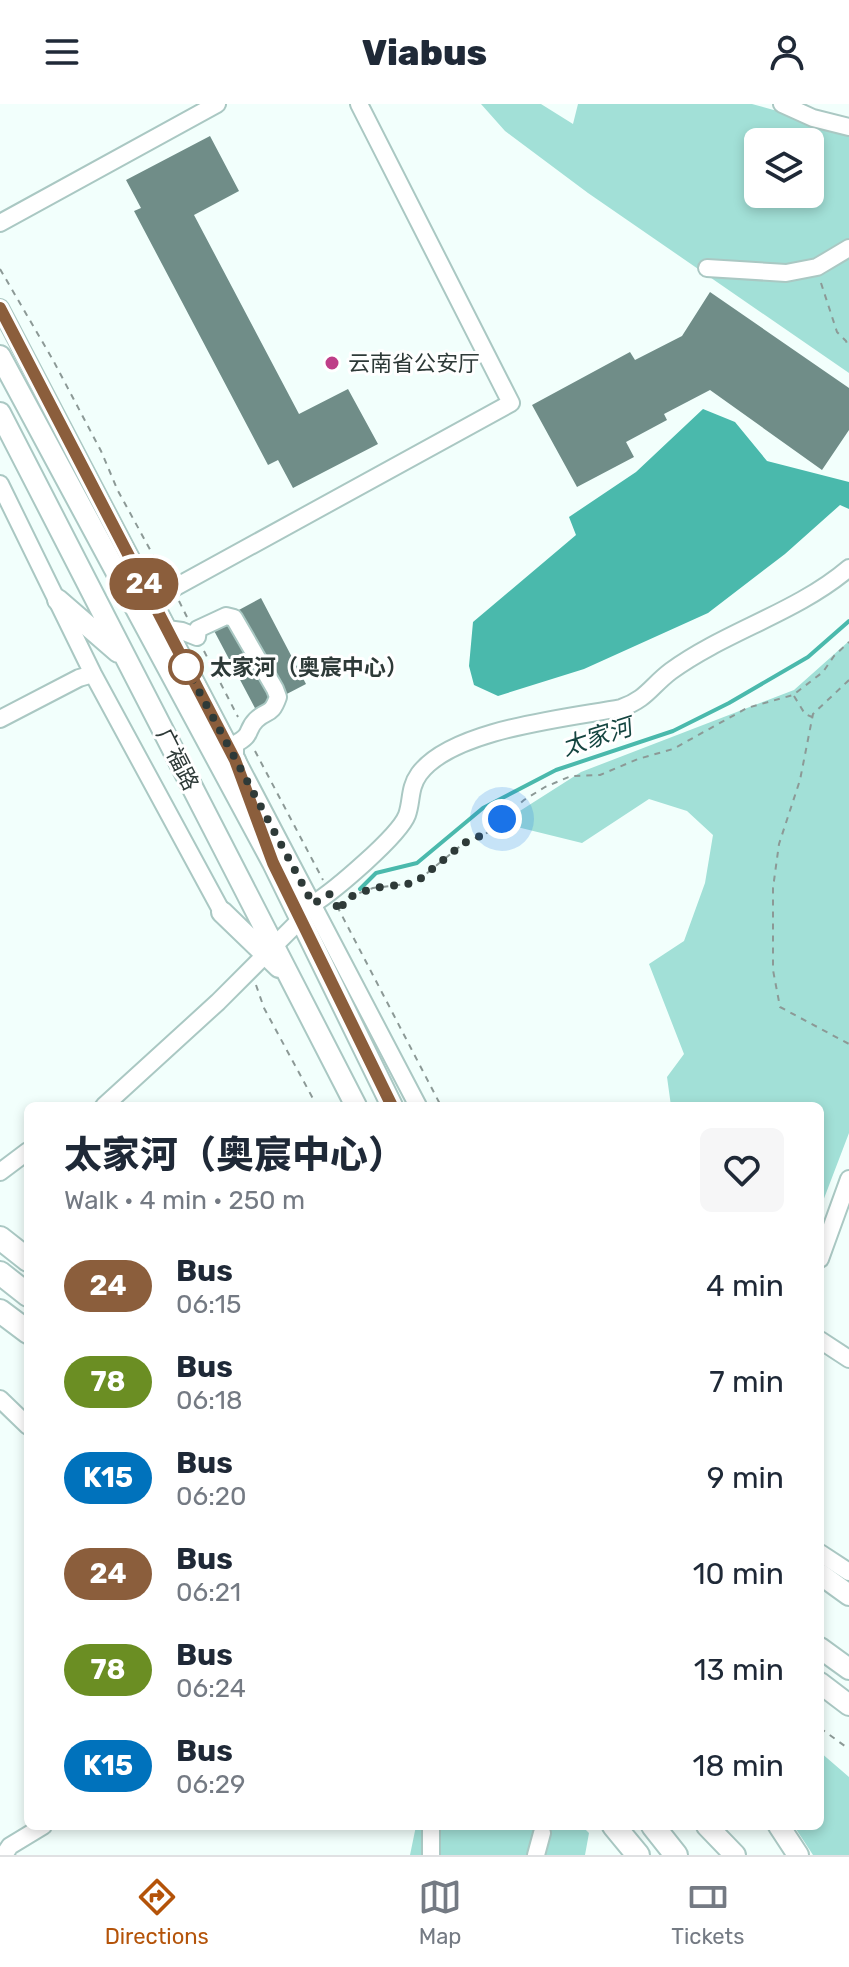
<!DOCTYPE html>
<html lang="en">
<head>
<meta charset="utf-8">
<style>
	:root { --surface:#fff; --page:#f6f6f7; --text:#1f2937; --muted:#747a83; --line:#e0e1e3; --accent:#b45309 }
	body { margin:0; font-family:Rubik,"Noto Sans SC",sans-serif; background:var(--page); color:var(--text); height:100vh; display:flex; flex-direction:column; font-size:30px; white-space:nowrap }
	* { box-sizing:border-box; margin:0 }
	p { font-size:26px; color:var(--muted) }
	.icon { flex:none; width:44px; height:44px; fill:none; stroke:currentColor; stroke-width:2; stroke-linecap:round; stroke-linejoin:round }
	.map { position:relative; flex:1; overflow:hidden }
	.side { position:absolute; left:24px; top:998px; width:800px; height:728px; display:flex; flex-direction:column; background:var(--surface); border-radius:12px; box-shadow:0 4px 12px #0003 }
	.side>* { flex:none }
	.badge { padding:0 16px; border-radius:26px; font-size:28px; line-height:52px }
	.buttons { position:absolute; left:744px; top:24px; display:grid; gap:16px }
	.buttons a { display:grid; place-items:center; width:80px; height:80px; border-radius:12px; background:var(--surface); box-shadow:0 4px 12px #0003; font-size:40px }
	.you { position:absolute; width:40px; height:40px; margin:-20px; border:6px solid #fff; border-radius:50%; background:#1a73e8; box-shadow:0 0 0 12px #1a73e833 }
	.map>.badge { position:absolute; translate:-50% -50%; box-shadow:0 0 0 4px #fff }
	.round { display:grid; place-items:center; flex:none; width:84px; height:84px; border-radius:12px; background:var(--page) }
	.head { display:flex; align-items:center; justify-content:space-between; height:136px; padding:0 40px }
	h1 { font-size:38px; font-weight:800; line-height:60px }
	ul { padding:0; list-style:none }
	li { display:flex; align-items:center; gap:24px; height:96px; padding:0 40px }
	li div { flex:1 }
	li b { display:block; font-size:30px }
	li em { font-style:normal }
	li .badge { min-width:88px; font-weight:700; text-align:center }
	header { display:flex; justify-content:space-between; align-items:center; height:104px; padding:0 40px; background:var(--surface); font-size:36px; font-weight:800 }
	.tabs { display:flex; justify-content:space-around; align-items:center; height:112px; border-top:2px solid var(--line); background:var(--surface); font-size:22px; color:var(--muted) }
	.tabs a { display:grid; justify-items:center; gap:4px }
	.tabs .current { color:var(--accent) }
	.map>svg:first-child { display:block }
	.green { fill:#a2e0d7; fill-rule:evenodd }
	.water { fill:#4ab9ac }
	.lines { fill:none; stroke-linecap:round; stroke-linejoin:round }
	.stream { stroke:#4ab9ac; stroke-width:4 }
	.building { fill:#708d88 }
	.minor-casing { stroke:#aac8c3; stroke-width:20 }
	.major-casing { stroke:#aac8c3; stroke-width:24 }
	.highway-casing { stroke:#aac8c3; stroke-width:26 }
	.path { stroke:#8c9996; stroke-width:2; stroke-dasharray:6 6; stroke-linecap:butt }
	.minor { stroke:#fff; stroke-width:16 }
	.major { stroke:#fff; stroke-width:20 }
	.highway { stroke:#fff; stroke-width:22 }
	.line-casing { stroke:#fff; stroke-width:18 }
	.line { stroke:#8b5e3c; stroke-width:12 }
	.walk { stroke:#2e3a38; stroke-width:8; stroke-dasharray:0 14.4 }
	.poi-dot { fill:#be3e88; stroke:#fff; stroke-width:3 }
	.stop-dot { fill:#fff; stroke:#8b5e3c; stroke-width:4 }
	.labels { text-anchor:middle; stroke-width:6; stroke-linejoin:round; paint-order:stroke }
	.poi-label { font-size:22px; fill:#2e3a38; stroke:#fff; text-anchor:start }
	.stop-label { font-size:22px; font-weight:bold; fill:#2e3a38; stroke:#fff; text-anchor:start }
	.street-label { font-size:22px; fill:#2e3a38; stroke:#fff }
	.water-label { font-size:24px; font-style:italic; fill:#144540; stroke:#fff }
</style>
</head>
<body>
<header><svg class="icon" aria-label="menu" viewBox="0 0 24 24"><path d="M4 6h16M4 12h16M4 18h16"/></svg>Viabus<svg class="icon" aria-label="person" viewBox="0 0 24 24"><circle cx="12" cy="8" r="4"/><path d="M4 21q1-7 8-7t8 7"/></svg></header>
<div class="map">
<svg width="849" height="1751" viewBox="0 0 849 1751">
	<rect width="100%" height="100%" fill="#f2fffc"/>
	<path class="green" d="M481 0H541L573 20 578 0H752L849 27V269L588 89 505 27ZM758 38H810V90H758Z
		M849 537V1029L820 1105V1002H671L667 973 684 950 649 860 684 837 705 779 713 731 687 707 649 695 582 739 501 719 581 668 794 586Z
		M820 1648 849 1673V1751H813L794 1722H820Z
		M416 1722H582L589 1729 585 1751H410Z"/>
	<path class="water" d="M703 305 735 318 767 357 849 378V405L840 401 785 450 708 509 584 565 498 592 474 581 469 562 473 518 576 431 569 413 636 368Z"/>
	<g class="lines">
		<path class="stream" d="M360 785 376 769 417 759 483 704 556 666 673 627 729 599 808 553 849 517"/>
	</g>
	<path class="building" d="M210 32 239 87 194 111 299 310 348 285 378 340 293 384 278 356 268 361 134 107 141 104 126 76Z
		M710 188 849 284V326L822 366 710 286 664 310 667 316 626 338 634 353 577 383 532 301 630 248 635 256 682 232Z
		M261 494 306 580 256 606 211 521Z"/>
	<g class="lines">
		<g class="minor-casing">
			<path id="minor" d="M782 0 813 14 849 23
				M0 119 217 0
				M707 164 786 169 817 163 849 144
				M0 204 418 1002
				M0 380 93 570 222 808
				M152 496 511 299 359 0
				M167 525 182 527 197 533 198 525 226 512 234 514 275 585 278 593C271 613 267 605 256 616 245 627 254 630 235 640V656
				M0 615 79 574 93 570
				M313 800C334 787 399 732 407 711 412 697 409 684 419 670 452 625 568 614 621 604 647 595 651 582 671 567 726 527 796 509 849 464
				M104 1002 218 898 300 816
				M0 1068 28 1047
				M820 1155 849 1075
				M820 1236 849 1255
				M0 1295 28 1322
				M820 1449 849 1468
				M4 1751 10 1742 43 1722
				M431 1751V1722
				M536 1751 542 1729"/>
		</g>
		<g class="major-casing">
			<path id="major" d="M0 252 273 759 392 1002
				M0 309 356 1002
				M58 496 118 548
				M235 656 250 695
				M222 808 279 863
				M820 1470 849 1491
				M820 1544 849 1565
				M820 1579 849 1601
				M707 1722 735 1751
				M779 1722 798 1751"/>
		</g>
		<g class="highway-casing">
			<path id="highway" d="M0 1134 28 1156
				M0 1169 28 1191
				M0 1207 28 1228
				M614 1722 638 1751
				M653 1722 676 1751"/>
		</g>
		<path class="path" d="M0 165 53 256 101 347 118 387 164 471
			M821 179 837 228 846 237 849 244
			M179 497 187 513
			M204 547 238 613
			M849 576 813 610 800 676 779 740 773 784V866L780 903 849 940
			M794 592 805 610 812 613
			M255 647 323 776
			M348 793 373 784 415 779 464 739 496 725 502 715 524 696 545 683 571 672 600 671 638 655 673 645 747 604 793 591 823 568 834 552 849 538
			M337 802 441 1002
			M256 881 264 904 317 1002
			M820 1624 849 1645"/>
		<use href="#minor" class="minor"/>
		<use href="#major" class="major"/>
		<use href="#highway" class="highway"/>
	</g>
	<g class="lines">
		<g class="line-casing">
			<path id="line" d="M0 204 235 656 273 759 392 1002"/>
		</g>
		<use href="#line" class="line"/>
		<path class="walk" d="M186 563 313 800 330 790 340 808 345 795 373 784 415 779 464 739 496 725 502 715"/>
	</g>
	<circle class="poi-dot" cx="332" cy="259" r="8"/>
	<circle class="stop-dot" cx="186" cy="563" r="16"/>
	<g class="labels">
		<g class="poi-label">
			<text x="348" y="267">云南省公安厅</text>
		</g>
		<g class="stop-label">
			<text x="210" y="571">太家河（奥宸中心）</text>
		</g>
		<g class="street-label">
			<text transform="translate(178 655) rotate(63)" y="8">广福路</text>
		</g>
		<g class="water-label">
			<text transform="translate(597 633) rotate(-18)" y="8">太家河</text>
		</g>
	</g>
</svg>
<div class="buttons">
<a><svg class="icon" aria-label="layers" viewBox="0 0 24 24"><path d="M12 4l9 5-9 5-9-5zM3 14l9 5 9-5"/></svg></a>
</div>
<div class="you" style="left:502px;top:715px"></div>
<b class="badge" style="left:144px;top:480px;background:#8b5e3c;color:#fff">24</b>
<section class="side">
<div class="head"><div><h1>太家河（奥宸中心）</h1><p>Walk · 4 min · 250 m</p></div><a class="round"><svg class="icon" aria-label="heart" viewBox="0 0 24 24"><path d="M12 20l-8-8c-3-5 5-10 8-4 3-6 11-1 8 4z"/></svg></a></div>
<ul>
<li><span class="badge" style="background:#8b5e3c;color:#fff">24</span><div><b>Bus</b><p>06:15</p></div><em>4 min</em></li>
<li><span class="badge" style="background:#6b8e23;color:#fff">78</span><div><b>Bus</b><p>06:18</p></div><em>7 min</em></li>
<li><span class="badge" style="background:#0072bc;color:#fff">K15</span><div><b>Bus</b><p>06:20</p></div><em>9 min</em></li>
<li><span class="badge" style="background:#8b5e3c;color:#fff">24</span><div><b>Bus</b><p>06:21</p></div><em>10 min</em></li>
<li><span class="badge" style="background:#6b8e23;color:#fff">78</span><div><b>Bus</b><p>06:24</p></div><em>13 min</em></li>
<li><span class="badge" style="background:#0072bc;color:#fff">K15</span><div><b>Bus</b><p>06:29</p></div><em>18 min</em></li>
</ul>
</section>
</div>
<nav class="tabs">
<a class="current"><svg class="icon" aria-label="directions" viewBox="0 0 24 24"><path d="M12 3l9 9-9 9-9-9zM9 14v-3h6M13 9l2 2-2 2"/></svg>Directions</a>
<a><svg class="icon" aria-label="map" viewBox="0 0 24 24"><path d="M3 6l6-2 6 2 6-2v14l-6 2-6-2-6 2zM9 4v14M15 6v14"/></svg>Map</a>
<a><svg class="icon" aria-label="tickets" viewBox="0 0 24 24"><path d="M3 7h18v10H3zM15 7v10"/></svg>Tickets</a>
</nav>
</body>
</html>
